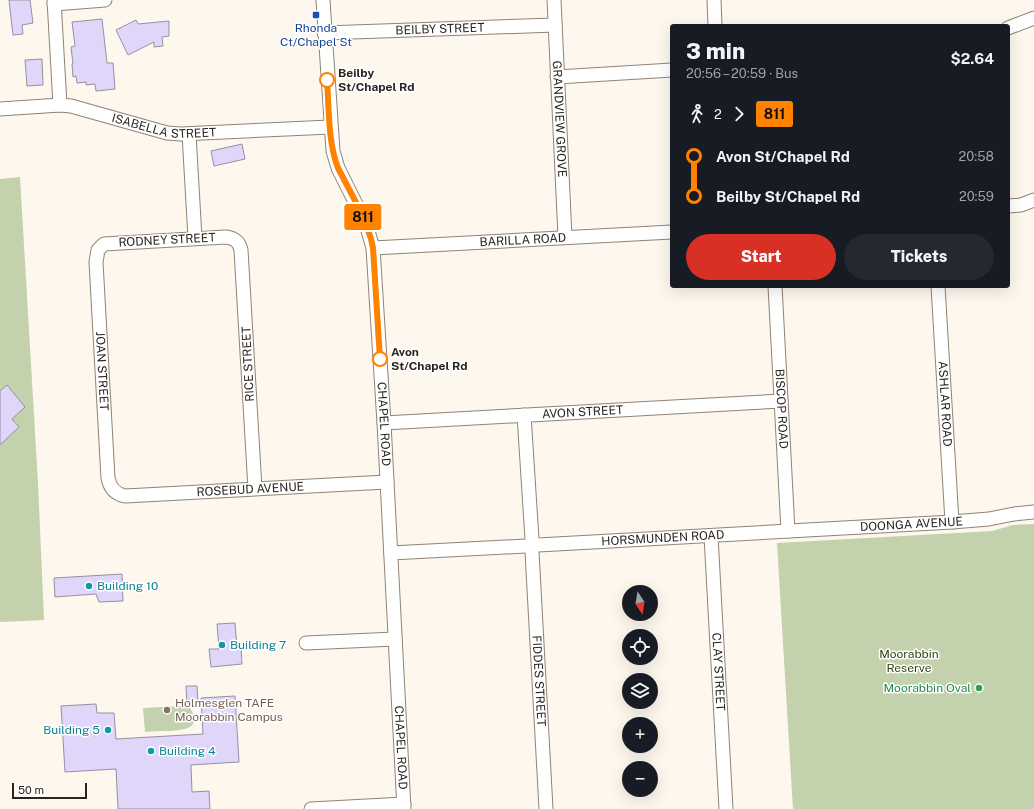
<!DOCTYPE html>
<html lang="en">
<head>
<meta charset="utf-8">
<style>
	:root { --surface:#171b24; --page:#242831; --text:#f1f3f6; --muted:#9ea1a6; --accent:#d93025 }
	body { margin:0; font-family:"Public Sans",sans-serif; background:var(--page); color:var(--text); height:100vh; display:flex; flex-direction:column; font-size:15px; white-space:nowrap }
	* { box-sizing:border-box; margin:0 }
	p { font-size:13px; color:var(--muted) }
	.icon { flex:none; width:22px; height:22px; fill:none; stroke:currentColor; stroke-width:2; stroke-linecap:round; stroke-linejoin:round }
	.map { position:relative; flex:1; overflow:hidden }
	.details { position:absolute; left:670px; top:24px; width:340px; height:264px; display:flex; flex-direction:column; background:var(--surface); border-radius:4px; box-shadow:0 4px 16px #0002 }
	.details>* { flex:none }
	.badge { padding:0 8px; border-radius:3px; font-size:14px; line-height:26px }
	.needle { width:26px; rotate:168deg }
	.controls { position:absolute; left:622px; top:585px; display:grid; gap:8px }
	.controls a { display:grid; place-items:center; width:36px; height:36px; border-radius:50%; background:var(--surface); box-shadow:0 4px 16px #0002; font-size:20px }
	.scale { position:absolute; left:12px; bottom:10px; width:75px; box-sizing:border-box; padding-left:4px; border:2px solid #28241f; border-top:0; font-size:11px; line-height:14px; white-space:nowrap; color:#28241f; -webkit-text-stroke:3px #fff; paint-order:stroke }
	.map>.badge { position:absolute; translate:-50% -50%; box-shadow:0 0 0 2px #fff }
	.legs { display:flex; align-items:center; gap:6px; height:44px; padding:0 16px; font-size:13px }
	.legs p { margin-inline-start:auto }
	.headline { display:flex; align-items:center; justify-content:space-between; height:68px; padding:0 16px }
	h1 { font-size:22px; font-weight:800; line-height:30px }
	.cta { display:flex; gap:8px; margin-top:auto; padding:8px 16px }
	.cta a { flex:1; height:46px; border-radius:24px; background:var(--accent); color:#fff; font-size:16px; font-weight:800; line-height:46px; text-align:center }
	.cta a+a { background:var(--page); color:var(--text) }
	ul { padding:0 16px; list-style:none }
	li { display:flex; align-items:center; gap:14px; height:40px; font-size:15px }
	li i { display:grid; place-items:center; width:6px; height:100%; margin:0 5px; background:currentColor }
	li i::after { content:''; width:10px; height:10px; margin:-5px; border:3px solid; border-radius:50%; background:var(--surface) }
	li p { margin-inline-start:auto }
	li:first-child i { background:linear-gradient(#0000 50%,currentColor 0) }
	li:last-child i { background:linear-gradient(currentColor 50%,#0000 0) }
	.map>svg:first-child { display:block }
	.green { fill:#c3d1ad }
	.building { fill:#dfd6fa; stroke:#9591a1 }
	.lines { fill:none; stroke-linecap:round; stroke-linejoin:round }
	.minor-casing { stroke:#8e8476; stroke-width:15 }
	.minor { stroke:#fff; stroke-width:13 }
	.line-1-casing { stroke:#fff; stroke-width:9 }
	.line-1 { stroke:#ff8200; stroke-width:6 }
	.transit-dot { fill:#1a4fb4; stroke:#fff; stroke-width:1.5 }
	.stop-1-dot { fill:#fff; stroke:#ff8200; stroke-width:2 }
	.culture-dot { fill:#0f9aa8; stroke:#fff; stroke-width:1.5 }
	.leisure-dot { fill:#2e9e5b; stroke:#fff; stroke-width:1.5 }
	.education-dot { fill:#8d6e63; stroke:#fff; stroke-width:1.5 }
	.labels { text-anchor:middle; stroke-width:3; stroke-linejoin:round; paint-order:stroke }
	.transit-label { font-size:12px; fill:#164399; stroke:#fff }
	.street-label { font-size:12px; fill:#28241f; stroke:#fff }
	.stop-label { font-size:12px; font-weight:bold; fill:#28241f; stroke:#fff; text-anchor:start }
	.culture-label { font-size:12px; fill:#0d838f; stroke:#fff; text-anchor:start }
	.park-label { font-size:12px; fill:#334210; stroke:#fff }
	.leisure-label { font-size:12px; fill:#27864d; stroke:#fff; text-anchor:end }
	.education-label { font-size:12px; fill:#785e54; stroke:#fff; text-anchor:start }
</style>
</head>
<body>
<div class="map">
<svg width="1034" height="809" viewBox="0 0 1034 809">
	<rect width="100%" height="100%" fill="#fef7ee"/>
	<path class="green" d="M20 177 38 483 44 620 0 622V179Z
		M1034 524V809H793L777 543 992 531 1013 525Z
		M183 706 190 708C203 729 183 730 167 731 160 731 152 731 145 732L143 708Z"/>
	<path class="building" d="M9 0H30L33 23 22 25 23 34 13 35Z
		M102 19 107 63H113L115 89 96 91 95 84 86 85V82L77 83 76 76 73 77 72 64H73L71 47 75 46 72 22Z
		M136 20 138 24 169 21V36L162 37 163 46 154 47V42L128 55 116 30Z
		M42 59 43 85 27 86 25 60Z
		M242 144 245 159 214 166 211 151Z
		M7 385 25 407 12 419 19 427 0 445V391Z
		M122 574 123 601 99 602 96 594 55 597 54 578Z
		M235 623 237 647H241L242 664 211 667 209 649H219L217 624Z
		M186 686H197L198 704H187Z
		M235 696 239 762 191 765 192 792 209 791 210 809H118L116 769 65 772 61 706 96 704 97 713H114L116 739 203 734 201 698Z"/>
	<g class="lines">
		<g class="minor-casing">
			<g id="minor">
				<path d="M54 0 60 105"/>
				<path id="s1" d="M323 0 333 151 338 168 366 224 373 248 384 423 404 809"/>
				<path id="s2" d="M554 0 565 237"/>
				<path d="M714 0 715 26"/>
				<path d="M54 4 105 0"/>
				<path d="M1008 28 1034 18"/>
				<path id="s3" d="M324 33 555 25"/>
				<path d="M557 77 672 70"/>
				<path id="s4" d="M0 109 60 105 71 106 167 133 181 134 330 127"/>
				<path d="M189 134 195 238"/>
				<path d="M1008 206 1021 205 1034 200"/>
				<path id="s5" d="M373 248 672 232"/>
				<path id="s6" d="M775 286 788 531"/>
				<path id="s7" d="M938 286 952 522"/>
				<path d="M524 415 532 539"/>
				<path id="s8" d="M384 423 781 401"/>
				<path id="s9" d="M255 489 241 250C239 241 234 238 226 237L104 244 98 250 96 262 108 478C110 488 115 494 125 496L387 482"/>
				<path id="s10" d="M711 536 726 809"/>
				<path id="s11" d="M538 545 952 522 989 519 1014 514 1034 512"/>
				<path id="s12" d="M532 552 546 809"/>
				<path d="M391 553 526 546"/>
				<path d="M306 643 395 639"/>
				<path d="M311 809 404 804"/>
			</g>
		</g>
		<use href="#minor" class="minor"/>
	</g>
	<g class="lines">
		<g class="line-1-casing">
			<path id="line-1" d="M327 80C329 108 328 143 338 168L360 210 366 224 371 239 373 248 380 359"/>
		</g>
		<use href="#line-1" class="line-1"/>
	</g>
	<rect class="transit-dot" x="312" y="11" width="8" height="8" rx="2"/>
	<g class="stop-1-dot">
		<circle cx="327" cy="80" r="7"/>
		<circle cx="380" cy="359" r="7"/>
	</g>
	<g class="culture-dot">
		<circle cx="89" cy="586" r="4"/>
		<circle cx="222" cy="645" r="4"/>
		<circle cx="108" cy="730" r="4"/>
		<circle cx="151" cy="751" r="4"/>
	</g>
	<circle class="leisure-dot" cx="979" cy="688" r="4"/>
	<circle class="education-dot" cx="167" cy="710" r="4"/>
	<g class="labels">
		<g class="transit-label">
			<text x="316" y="32">Rhonda<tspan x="316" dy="14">Ct/Chapel St</tspan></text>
		</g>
		<g class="street-label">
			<text dy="4" stroke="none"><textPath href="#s3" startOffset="116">BEILBY STREET</textPath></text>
			<text dy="4" stroke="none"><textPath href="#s2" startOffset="119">GRANDVIEW GROVE</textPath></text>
			<text dy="4" stroke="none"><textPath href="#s4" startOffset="167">ISABELLA STREET</textPath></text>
			<text transform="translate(167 240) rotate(-3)" y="4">RODNEY STREET</text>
			<text dy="4" stroke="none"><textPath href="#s5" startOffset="150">BARILLA ROAD</textPath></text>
			<text transform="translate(248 364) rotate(-93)" y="4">RICE STREET</text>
			<text dy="4" stroke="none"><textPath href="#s9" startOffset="513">JOAN STREET</textPath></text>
			<text dy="4" stroke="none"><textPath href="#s7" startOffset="118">ASHLAR ROAD</textPath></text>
			<text dy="4" stroke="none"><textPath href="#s6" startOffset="123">BISCOP ROAD</textPath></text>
			<text dy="4" stroke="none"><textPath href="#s8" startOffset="199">AVON STREET</textPath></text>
			<text dy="4" stroke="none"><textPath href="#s1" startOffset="433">CHAPEL ROAD</textPath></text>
			<text dy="4" stroke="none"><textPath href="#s9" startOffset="772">ROSEBUD AVENUE</textPath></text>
			<text dy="4" stroke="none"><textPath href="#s11" startOffset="374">DOONGA AVENUE</textPath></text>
			<text dy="4" stroke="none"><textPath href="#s11" startOffset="125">HORSMUNDEN ROAD</textPath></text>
			<text dy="4" stroke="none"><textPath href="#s10" startOffset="136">CLAY STREET</textPath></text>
			<text dy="4" stroke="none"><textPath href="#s12" startOffset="129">FIDDES STREET</textPath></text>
			<text dy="4" stroke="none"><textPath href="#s1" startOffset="757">CHAPEL ROAD</textPath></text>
		</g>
		<g class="stop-label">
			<text x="338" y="77">Beilby<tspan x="338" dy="14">St/Chapel Rd</tspan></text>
			<text x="391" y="356">Avon<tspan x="391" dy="14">St/Chapel Rd</tspan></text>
		</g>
		<g class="culture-label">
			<text x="97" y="590">Building 10</text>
			<text x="230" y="649">Building 7</text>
			<text x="100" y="734" text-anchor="end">Building 5</text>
			<text x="159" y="755">Building 4</text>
		</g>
		<g class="park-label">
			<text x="909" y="658">Moorabbin<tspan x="909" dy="14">Reserve</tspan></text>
		</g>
		<g class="leisure-label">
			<text x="971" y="692">Moorabbin Oval</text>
		</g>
		<g class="education-label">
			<text x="175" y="707">Holmesglen TAFE<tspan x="175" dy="14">Moorabbin Campus</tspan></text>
		</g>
	</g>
</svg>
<div class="controls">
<a><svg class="needle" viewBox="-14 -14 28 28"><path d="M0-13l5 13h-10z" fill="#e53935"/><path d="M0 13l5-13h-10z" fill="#9ea1a6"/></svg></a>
<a><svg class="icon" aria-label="locate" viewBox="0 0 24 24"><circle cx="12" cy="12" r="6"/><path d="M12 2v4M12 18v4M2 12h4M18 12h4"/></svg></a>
<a><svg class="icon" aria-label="layers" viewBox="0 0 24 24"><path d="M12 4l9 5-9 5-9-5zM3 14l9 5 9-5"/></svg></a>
<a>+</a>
<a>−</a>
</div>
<div class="scale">50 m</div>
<b class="badge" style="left:363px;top:217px;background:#ff8200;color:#111">811</b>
<section class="details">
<div class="headline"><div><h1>3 min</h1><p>20:56 – 20:59 · Bus</p></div><b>$2.64</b></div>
<div class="legs"><svg class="icon" aria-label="walk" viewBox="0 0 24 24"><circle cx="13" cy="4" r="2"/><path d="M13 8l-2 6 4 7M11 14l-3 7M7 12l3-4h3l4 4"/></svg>2<svg class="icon" aria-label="forward" viewBox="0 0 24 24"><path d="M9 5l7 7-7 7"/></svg><b class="badge" style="background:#ff8200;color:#111">811</b></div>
<ul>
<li><i style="color:#ff8200"></i><b>Avon St/Chapel Rd</b><p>20:58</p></li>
<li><i style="color:#ff8200"></i><b>Beilby St/Chapel Rd</b><p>20:59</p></li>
</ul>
<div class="cta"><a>Start</a><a>Tickets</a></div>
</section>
</div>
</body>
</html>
